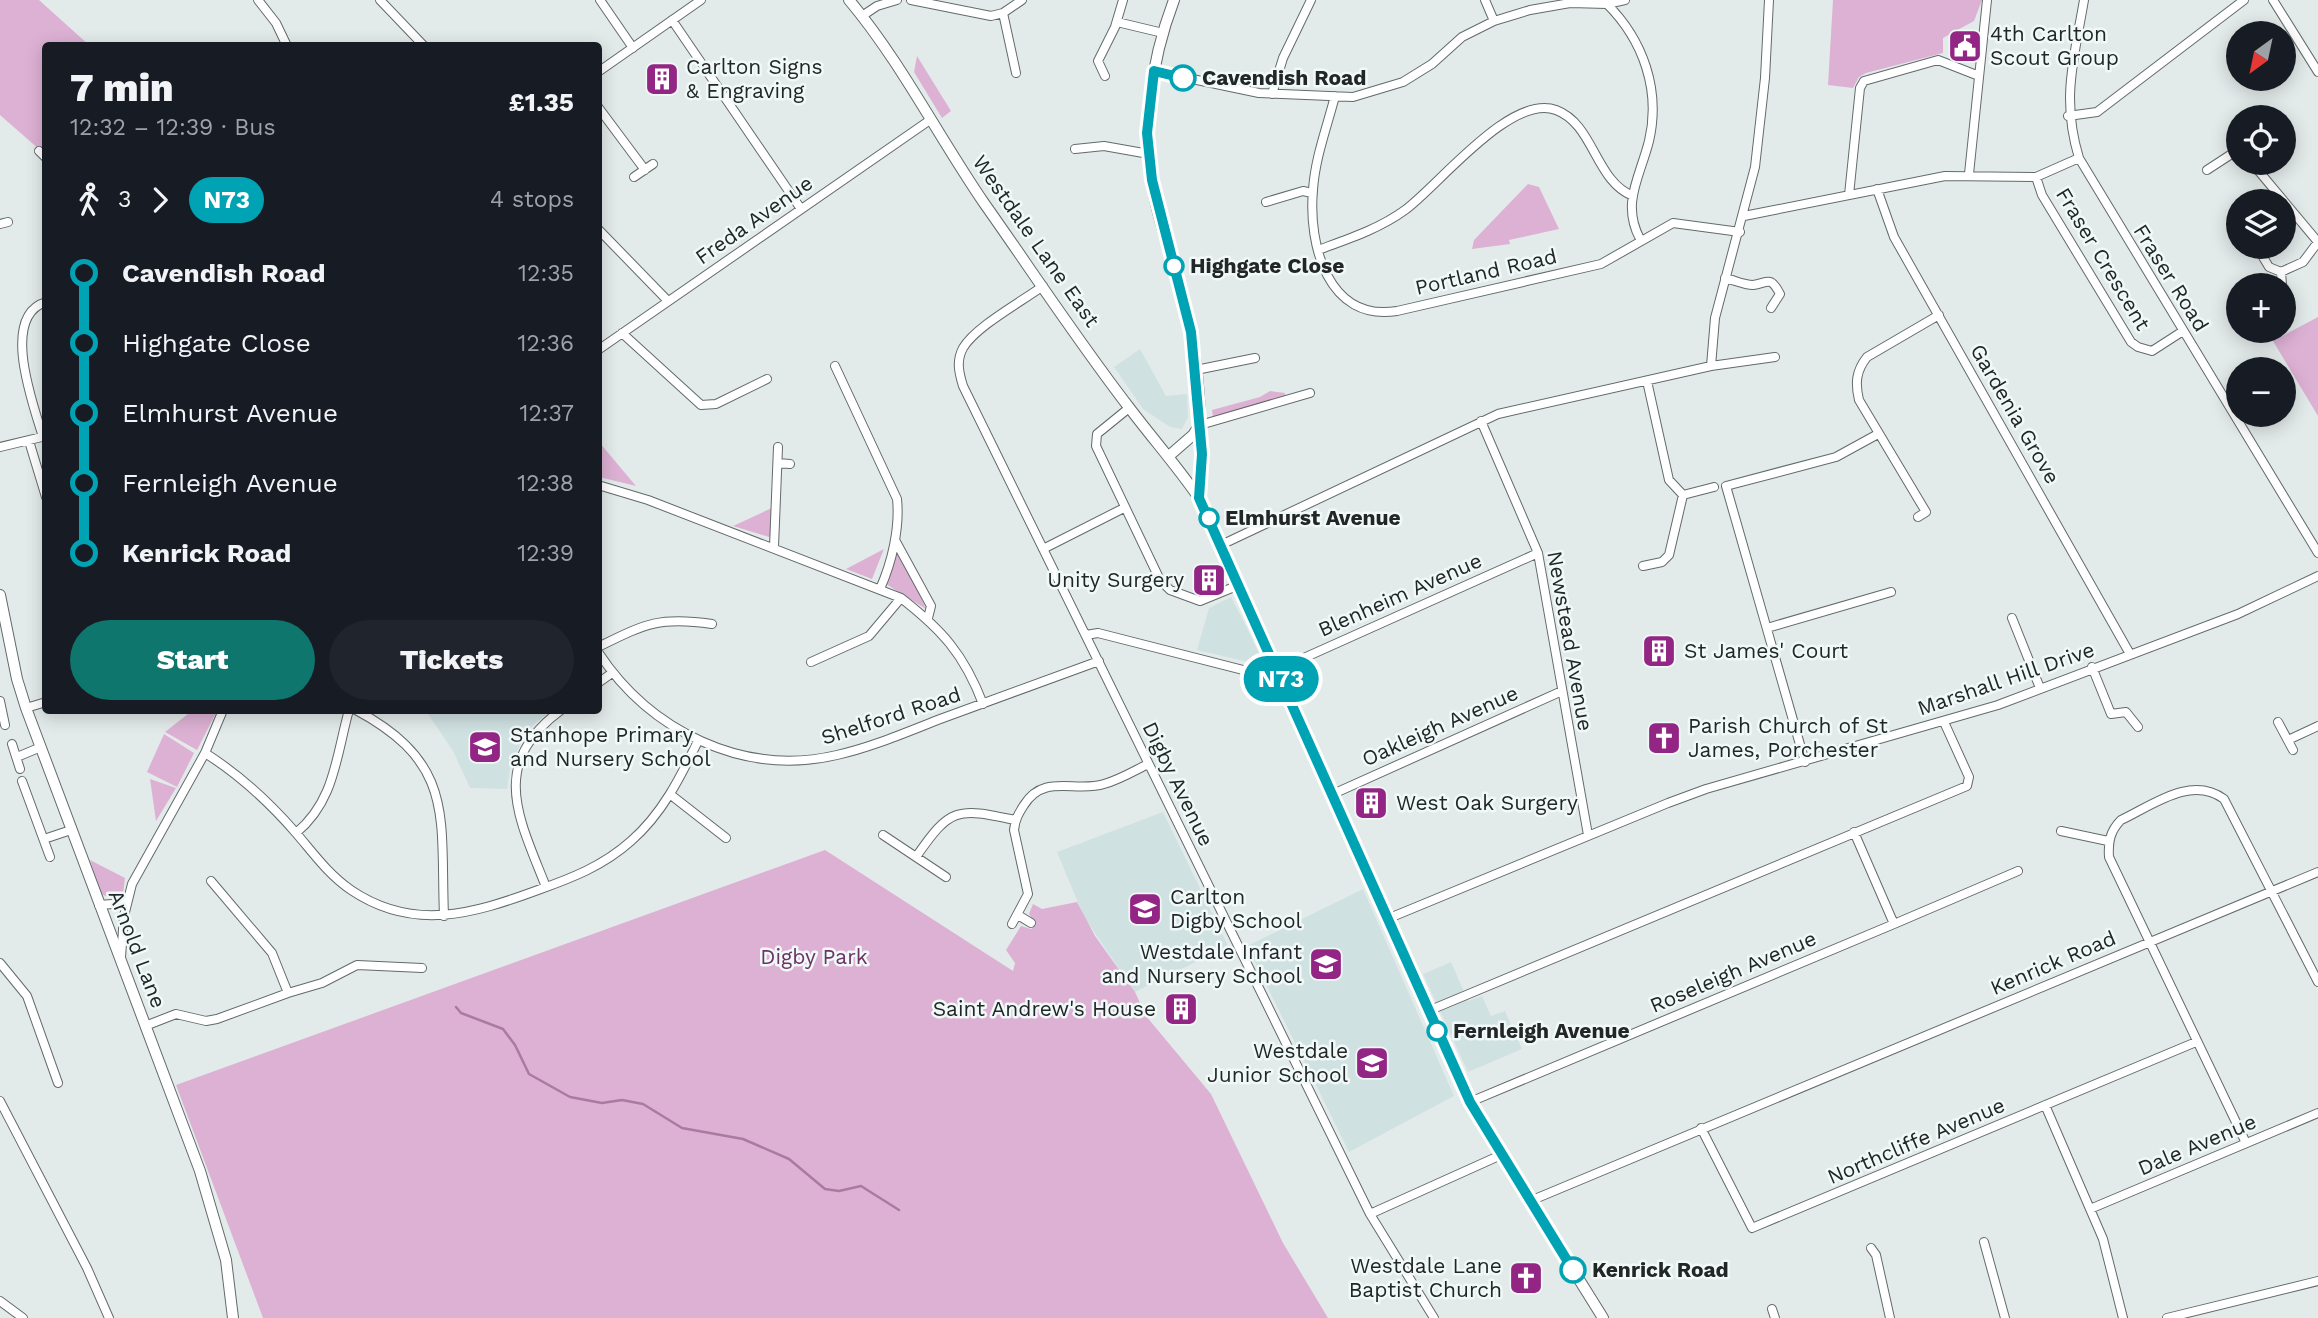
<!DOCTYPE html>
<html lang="en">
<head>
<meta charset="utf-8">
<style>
	:root { --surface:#171b24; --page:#20242c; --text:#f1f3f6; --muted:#9ea1a6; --accent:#0f766e }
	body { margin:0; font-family:"Work Sans",sans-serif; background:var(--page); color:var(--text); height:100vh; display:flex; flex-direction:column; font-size:26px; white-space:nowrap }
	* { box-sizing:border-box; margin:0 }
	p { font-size:23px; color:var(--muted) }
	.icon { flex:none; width:38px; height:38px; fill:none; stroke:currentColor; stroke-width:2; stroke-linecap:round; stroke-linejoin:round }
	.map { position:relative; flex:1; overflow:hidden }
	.drawer { position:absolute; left:42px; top:42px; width:560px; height:672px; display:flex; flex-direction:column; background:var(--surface); border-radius:7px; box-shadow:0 4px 18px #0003 }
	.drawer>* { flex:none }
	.badge { padding:0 14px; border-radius:23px; font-size:24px; line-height:46px }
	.needle { width:46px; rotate:213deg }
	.fabs { position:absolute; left:2226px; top:21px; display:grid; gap:14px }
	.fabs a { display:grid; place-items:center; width:70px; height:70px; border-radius:50%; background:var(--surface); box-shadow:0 4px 18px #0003; font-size:35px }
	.map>.badge { position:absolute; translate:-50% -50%; box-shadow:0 0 0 4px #fff }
	.legs { display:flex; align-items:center; gap:10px; height:77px; padding:0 28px; font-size:23px }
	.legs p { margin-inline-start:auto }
	.headline { display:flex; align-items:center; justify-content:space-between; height:119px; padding:0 28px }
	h1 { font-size:38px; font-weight:800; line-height:52px }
	.primary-button { display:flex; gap:14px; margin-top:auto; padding:14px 28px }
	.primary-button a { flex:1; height:80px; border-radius:42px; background:var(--accent); color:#fff; font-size:28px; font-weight:800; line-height:80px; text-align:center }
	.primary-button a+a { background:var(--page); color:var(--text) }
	ul { padding:0 28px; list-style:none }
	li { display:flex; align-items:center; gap:24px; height:70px; font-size:26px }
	li i { display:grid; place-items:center; width:10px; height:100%; margin:0 9px; background:currentColor }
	li i::after { content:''; width:18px; height:18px; margin:-9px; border:5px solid; border-radius:50%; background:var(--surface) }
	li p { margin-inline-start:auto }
	li:first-child i { background:linear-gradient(#0000 50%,currentColor 0) }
	li:last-child i { background:linear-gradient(currentColor 50%,#0000 0) }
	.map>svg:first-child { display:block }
	.built { fill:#d0e1e1 }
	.green { fill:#ddb1d4 }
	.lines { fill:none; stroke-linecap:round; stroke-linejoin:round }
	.stream { stroke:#a97ba0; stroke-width:2.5 }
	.minor-casing { stroke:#636a6a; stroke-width:10 }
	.tertiary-casing { stroke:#636a6a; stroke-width:12 }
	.minor { stroke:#fff; stroke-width:8 }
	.tertiary { stroke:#fff; stroke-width:10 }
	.line-1-casing { stroke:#fff; stroke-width:16 }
	.line-1 { stroke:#00a3b4; stroke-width:10 }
	.stop-1-dot { fill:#fff; stroke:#00a3b4; stroke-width:3.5 }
	.labels { text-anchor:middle; stroke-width:5; stroke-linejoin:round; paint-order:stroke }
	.poi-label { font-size:21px; fill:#232626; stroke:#f0f8f8; text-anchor:start }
	.stop-label { font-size:21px; font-weight:bold; fill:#232626; stroke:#f0f8f8; text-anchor:start }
	.street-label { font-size:21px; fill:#232626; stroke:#f0f8f8 }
	.park-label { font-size:21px; fill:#6d3263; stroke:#f0f8f8 }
</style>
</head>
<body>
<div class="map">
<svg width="2318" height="1318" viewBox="0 0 2318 1318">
	<rect width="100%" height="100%" fill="#e3ebea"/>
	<path class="built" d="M1140 349 1166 396 1187 394 1188 417 1182 429 1170 427 1143 409 1114 367Z
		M1231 597 1246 626 1265 666 1197 650 1209 608Z
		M426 711H550L525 732 510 769 507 789 470 788 453 751Z
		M1163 812 1228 946 1135 992 1084 917 1057 852Z
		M1363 889 1454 1096 1349 1152 1247 946Z
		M1451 962 1468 1001 1482 996 1491 1016 1505 1011 1522 1049 1468 1072 1423 974Z"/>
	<path class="green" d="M0 0H39L89 45 46 46 45 145 40 150 0 115Z
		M1833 0H1982L1974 21 1943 38V53L1866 73 1859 77 1853 88 1828 85Z
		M917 56 951 111 942 118 914 72Z
		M1528 184 1539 187 1559 229 1509 240 1510 244 1472 249 1474 240Z
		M2318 317V416L2273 341Z
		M1270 391 1285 393V397L1213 418 1212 410 1260 397Z
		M599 442 636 486 599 477Z
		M774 507 772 533 769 537 733 526Z
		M884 549 872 579 846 569Z
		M897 554 902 556 926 609 886 584Z
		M193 710 217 711 197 750 165 732Z
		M164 734 194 753 177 787 147 772Z
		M150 779 176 788 156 821Z
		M825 850 1013 971 1015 963 1006 950 1021 926 1031 929 1036 925 1029 914 1033 904 1042 909 1077 902 1095 936 1135 992 1146 1016 1211 1094 1283 1243 1328 1318H263L176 1085Z
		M90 860 125 878 123 894 113 899 101 894Z"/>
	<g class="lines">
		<path class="stream" d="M456 1007 461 1013 503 1029 515 1045 529 1074 570 1097 602 1103 622 1100 643 1104 682 1128 743 1139 789 1159 825 1189 839 1191 861 1186 899 1210"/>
		<g class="minor-casing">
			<path id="minor" d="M258 0 276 23 287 46
				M380 0 424 46
				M600 0 633 48
				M911 0 991 16 1003 13 1022 0
				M1485 0 1494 21
				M2084 0C2074 59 2061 99 2079 158L2318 553
				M2273 0 2318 72
				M1607 4C1643 40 1661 90 1649 141 1640 177 1621 203 1640 239
				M1003 13 1016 73
				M862 16 877 6 897 0
				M672 20 801 209
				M1117 22 1163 33
				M1154 71 1259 93 1353 97 1403 82 1432 64 1462 37 1494 21 1530 10 1570 3 1607 4 1625 0
				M598 72 701 0
				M1105 76 1098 61 1115 27 1123 0
				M1272 94 1283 58 1311 0
				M1335 96C1327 127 1315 158 1313 190 1308 245 1328 322 1397 311L1601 264 1673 223 1740 232
				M598 107 645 170
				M2068 116 2097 112 2244 0
				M1075 149 1104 146 1149 154
				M39 151 46 158
				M2252 163 2318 242
				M2207 170 2230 155 2238 154
				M1969 174 1987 0
				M634 177 653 164
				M2036 177 2042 195 2131 342 2138 347 2152 351 2183 331
				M1877 189 1894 237 2130 654
				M1849 195 1860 88 1864 81 1938 60 1979 76
				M1266 202 1303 191 1312 193
				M1744 216 1945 176 2036 177 2079 158
				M0 224 8 222
				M598 229 668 301
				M2257 247 2269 267 2281 272 2303 262 2318 242
				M1318 250C1348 239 1379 229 1405 210 1439 185 1511 93 1556 110 1594 124 1595 181 1633 196
				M2281 272 2282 285
				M1725 278C1734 280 1744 285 1753 285 1768 283 1770 275 1780 294L1771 308
				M1043 286C1021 302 975 327 963 348 956 361 959 373 963 386L1370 1214 1434 1318
				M2284 288 2290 300
				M622 333 701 405 716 404 767 379
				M598 350 930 120
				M835 366 897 499C900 528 892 562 880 589
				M1711 366 1715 318 1755 167 1765 78 1769 0
				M1196 370 1255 358
				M1647 381 1669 480 1683 495 1714 487
				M1129 408 1097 434 1096 446 1160 580 1170 590 1200 601 1239 585
				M1481 421 1538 553 1588 835
				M1200 425 1310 393
				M43 437C33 404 0 316 46 302
				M29 441 46 497
				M0 447 46 436
				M778 463 790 464
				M598 485 648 500 901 598C942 630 964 654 983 704
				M1918 517 1926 512 1859 400C1855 383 1856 371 1867 357L1939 315
				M895 540 931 606 928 618
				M1221 545 1498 414 1711 366 1775 357
				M774 547 778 447
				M1043 549 1124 508
				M1643 566 1662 562 1669 555 1683 495
				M2012 618 2040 688
				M1767 628 1891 592
				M1086 635 1098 633 1282 680
				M598 647C645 624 659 616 712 624
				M598 652C650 731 743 777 837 755 873 747 909 731 943 718 995 699 1047 680 1099 661
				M811 662 869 636 901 598
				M2092 667 2111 714 2126 712 2138 727
				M1277 670 1538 553
				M598 683 612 673
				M0 701 5 725
				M26 708 46 702
				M356 710C456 764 440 817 444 916
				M2278 722 2293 750
				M2288 740 2318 726
				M12 744 20 769
				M205 753C240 775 269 802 296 833 314 854 328 874 351 890 413 932 473 914 538 890 572 878 603 866 631 841 662 814 680 778 698 741
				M17 757 41 747
				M1805 762 1726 486 1836 457 1878 434
				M22 781 50 857
				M1333 794 1562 691
				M671 795 726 838
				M2061 831 2108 841
				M296 833C335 801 336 756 349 710
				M883 835 946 877
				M44 839 71 830
				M916 857C950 808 956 807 1015 820
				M546 887C519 818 488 764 561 710
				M99 905 126 903
				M1018 915 1031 923
				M1387 919 1668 803 1706 789 1998 705 2238 614 2318 576
				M1012 924 1028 894 1014 830C1015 819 1019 813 1024 805 1044 773 1075 793 1104 784 1119 780 1134 771 1148 764
				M1894 924 2018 871
				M121 957 124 916 132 884 205 753 223 710
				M0 963 27 996 58 1083
				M288 993 322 983 357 965 422 968
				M1428 1011 1967 786 1969 777 1944 722
				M145 1026 176 1014 206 1021 217 1019 288 993 272 953 211 881
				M0 1101 87 1268 109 1318
				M1470 1102 1894 924 1854 832
				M2045 1105 2103 1239 2123 1318
				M1701 1128 1752 1228 2196 1042
				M2246 1143 2109 857C2108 842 2110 831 2121 820 2153 805 2191 775 2224 799L2318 982
				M1530 1201 2318 872
				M2090 1209 2318 1113
				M1370 1214 1501 1155
				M1984 1242 2005 1318
				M1871 1248 1876 1255 1890 1318
				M0 1301 23 1318
				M1772 1309 1775 1318
				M2167 1318 2318 1281"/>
		</g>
		<g class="tertiary-casing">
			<path id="tertiary" d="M849 0C901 62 938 136 984 203 1032 271 1078 341 1128 406 1152 438 1177 466 1199 498L1476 1114 1603 1318
				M1174 0C1150 63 1141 133 1155 199 1163 238 1179 274 1187 312 1200 372 1203 437 1199 498
				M1170 455 1193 435 1199 426
				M0 595 17 679 26 708 200 1171 226 1260 233 1318"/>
		</g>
		<use href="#minor" class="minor"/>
		<use href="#tertiary" class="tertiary"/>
	</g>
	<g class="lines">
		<g class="line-1-casing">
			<path id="line-1" d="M1183 78 1154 71 1147 133 1152 180 1191 332 1202 454 1199 498 1470 1102 1573 1270"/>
		</g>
		<use href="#line-1" class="line-1"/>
	</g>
	<defs>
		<g id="civic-square" transform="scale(1.75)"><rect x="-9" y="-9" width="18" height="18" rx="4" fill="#932585" stroke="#f0f8f8"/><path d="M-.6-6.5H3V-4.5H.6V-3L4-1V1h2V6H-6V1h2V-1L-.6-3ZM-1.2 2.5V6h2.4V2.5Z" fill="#fff"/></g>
		<g id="building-square" transform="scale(1.75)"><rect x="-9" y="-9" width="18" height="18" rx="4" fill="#932585" stroke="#f0f8f8"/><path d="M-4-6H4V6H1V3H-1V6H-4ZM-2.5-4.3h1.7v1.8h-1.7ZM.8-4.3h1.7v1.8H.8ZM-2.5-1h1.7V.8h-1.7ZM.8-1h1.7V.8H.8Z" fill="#fff"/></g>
		<g id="church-square" transform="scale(1.75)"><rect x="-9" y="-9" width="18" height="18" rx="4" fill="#932585" stroke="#f0f8f8"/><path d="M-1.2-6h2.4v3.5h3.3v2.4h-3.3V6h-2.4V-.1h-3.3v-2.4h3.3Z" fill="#fff"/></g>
		<g id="school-square" transform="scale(1.75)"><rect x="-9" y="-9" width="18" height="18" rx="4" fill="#932585" stroke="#f0f8f8"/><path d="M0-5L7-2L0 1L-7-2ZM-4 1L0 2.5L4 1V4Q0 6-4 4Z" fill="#fff"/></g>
	</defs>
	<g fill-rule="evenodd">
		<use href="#civic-square" x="1965" y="46"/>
		<use href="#building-square" x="662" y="79"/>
		<use href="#building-square" x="1209" y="580"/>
		<use href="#building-square" x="1659" y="651"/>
		<use href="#church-square" x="1664" y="738"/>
		<use href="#school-square" x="485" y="747"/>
		<use href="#building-square" x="1371" y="803"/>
		<use href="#school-square" x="1145" y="909"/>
		<use href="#school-square" x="1326" y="964"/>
		<use href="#building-square" x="1181" y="1009"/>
		<use href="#school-square" x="1372" y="1063"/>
		<use href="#church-square" x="1526" y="1278"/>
	</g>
	<g class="stop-1-dot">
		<circle cx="1183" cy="78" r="12"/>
		<circle cx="1174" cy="266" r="9"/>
		<circle cx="1209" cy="518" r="9"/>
		<circle cx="1437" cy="1031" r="9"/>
		<circle cx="1573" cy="1270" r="12"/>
	</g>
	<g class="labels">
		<g class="poi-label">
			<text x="1990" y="41">4th Carlton<tspan x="1990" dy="24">Scout Group</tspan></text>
			<text x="686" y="74">Carlton Signs<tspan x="686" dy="24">&amp; Engraving</tspan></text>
			<text x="1184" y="587" text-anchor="end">Unity Surgery</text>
			<text x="1684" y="658">St James' Court</text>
			<text x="1688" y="733">Parish Church of St<tspan x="1688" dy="24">James, Porchester</tspan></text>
			<text x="510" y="742">Stanhope Primary<tspan x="510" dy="24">and Nursery School</tspan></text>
			<text x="1396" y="810">West Oak Surgery</text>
			<text x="1170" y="904">Carlton<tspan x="1170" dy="24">Digby School</tspan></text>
			<text x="1302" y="959" text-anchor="end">Westdale Infant<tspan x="1302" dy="24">and Nursery School</tspan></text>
			<text x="1156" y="1016" text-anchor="end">Saint Andrew's House</text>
			<text x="1348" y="1058" text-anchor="end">Westdale<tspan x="1348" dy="24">Junior School</tspan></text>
			<text x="1502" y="1273" text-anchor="end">Westdale Lane<tspan x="1502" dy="24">Baptist Church</tspan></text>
		</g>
		<g class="stop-label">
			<text x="1202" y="85">Cavendish Road</text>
			<text x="1190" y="273">Highgate Close</text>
			<text x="1225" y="525">Elmhurst Avenue</text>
			<text x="1453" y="1038">Fernleigh Avenue</text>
			<text x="1592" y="1277">Kenrick Road</text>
		</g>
		<g class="street-label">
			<text transform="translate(754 220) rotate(-35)" y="7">Freda Avenue</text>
			<text transform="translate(1036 241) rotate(55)" y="7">Westdale Lane East</text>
			<text transform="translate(2103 259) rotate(59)" y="7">Fraser Crescent</text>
			<text transform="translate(1486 272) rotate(-13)" y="7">Portland Road</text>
			<text transform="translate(2171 278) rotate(58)" y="7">Fraser Road</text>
			<text transform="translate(2015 414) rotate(60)" y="7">Gardenia Grove</text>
			<text transform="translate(1400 595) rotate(-24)" y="7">Blenheim Avenue</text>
			<text transform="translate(1570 641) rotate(80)" y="7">Newstead Avenue</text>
			<text transform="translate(2006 679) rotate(-19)" y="7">Marshall Hill Drive</text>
			<text transform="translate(891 716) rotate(-18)" y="7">Shelford Road</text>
			<text transform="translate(1440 726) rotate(-24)" y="7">Oakleigh Avenue</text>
			<text transform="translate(1178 784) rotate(64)" y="7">Digby Avenue</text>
			<text transform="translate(137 949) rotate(69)" y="7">Arnold Lane</text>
			<text transform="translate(2053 963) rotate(-23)" y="7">Kenrick Road</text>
			<text transform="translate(1733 972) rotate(-23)" y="7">Roseleigh Avenue</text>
			<text transform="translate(1916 1141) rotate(-23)" y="7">Northcliffe Avenue</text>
			<text transform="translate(2197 1145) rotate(-23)" y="7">Dale Avenue</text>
		</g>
		<g class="park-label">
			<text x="814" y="964">Digby Park</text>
		</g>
	</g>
</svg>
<div class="fabs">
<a><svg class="needle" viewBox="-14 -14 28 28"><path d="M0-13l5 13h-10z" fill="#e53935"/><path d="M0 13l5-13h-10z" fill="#9ea1a6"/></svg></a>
<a><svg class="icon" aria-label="locate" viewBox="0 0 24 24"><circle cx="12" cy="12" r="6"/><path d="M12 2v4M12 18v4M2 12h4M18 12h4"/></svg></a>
<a><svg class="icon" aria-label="layers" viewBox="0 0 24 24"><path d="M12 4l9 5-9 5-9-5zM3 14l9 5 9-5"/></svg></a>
<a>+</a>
<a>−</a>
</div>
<b class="badge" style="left:1281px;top:679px;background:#00a3b4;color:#fff">N73</b>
<section class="drawer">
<div class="headline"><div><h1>7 min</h1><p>12:32 – 12:39 · Bus</p></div><b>£1.35</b></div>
<div class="legs"><svg class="icon" aria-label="walk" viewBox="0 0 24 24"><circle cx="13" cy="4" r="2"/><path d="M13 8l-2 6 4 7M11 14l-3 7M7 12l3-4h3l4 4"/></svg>3<svg class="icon" aria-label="forward" viewBox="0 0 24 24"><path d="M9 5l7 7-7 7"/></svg><b class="badge" style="background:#00a3b4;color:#fff">N73</b><p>4 stops</p></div>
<ul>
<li><i style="color:#00a3b4"></i><b>Cavendish Road</b><p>12:35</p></li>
<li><i style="color:#00a3b4"></i><span>Highgate Close</span><p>12:36</p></li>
<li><i style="color:#00a3b4"></i><span>Elmhurst Avenue</span><p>12:37</p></li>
<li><i style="color:#00a3b4"></i><span>Fernleigh Avenue</span><p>12:38</p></li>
<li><i style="color:#00a3b4"></i><b>Kenrick Road</b><p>12:39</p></li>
</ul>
<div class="primary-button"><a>Start</a><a>Tickets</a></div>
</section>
</div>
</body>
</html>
